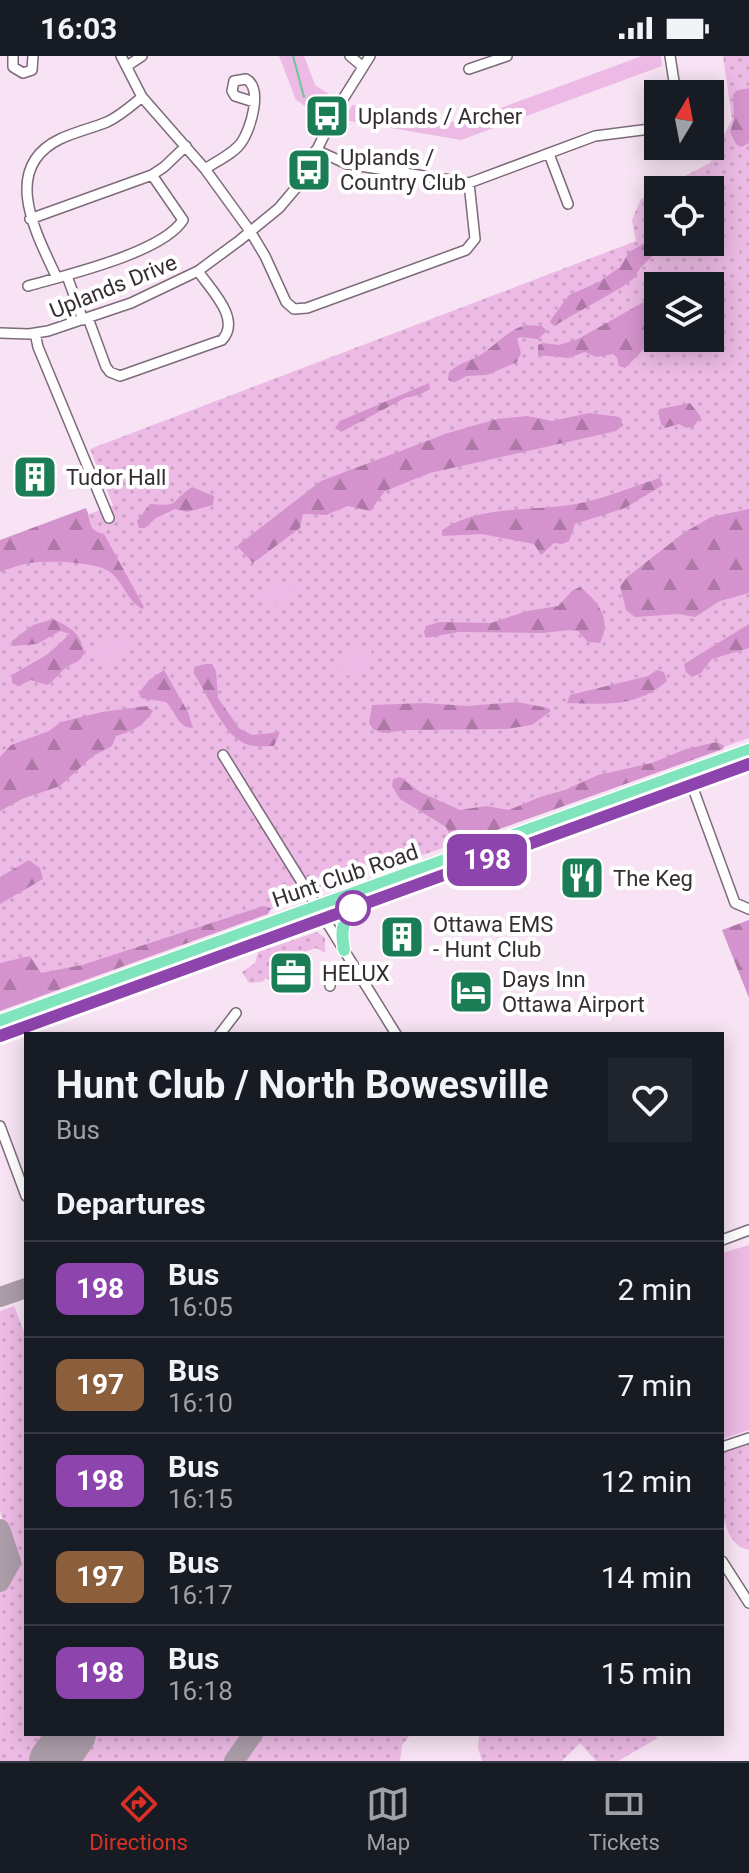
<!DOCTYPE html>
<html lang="en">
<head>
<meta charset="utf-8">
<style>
	:root { --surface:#171b24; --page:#20242c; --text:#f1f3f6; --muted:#9ea1a6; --line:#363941; --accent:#d93025 }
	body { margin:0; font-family:Roboto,sans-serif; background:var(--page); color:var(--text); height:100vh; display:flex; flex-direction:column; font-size:30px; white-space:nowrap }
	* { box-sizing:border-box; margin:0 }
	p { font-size:26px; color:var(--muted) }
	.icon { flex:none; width:44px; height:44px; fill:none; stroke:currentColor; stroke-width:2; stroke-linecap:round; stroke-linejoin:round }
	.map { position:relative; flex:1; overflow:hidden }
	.side { position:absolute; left:24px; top:976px; width:700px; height:704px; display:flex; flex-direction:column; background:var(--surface); border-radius:0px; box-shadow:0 4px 20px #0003 }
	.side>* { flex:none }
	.badge { padding:0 16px; border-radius:12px; font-size:28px; line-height:52px }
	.needle { width:52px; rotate:10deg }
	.tools { position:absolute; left:644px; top:24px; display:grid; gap:16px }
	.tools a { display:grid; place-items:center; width:80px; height:80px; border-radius:0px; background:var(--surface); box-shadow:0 4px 20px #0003; font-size:40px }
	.map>.badge { position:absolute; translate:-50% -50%; box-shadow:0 0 0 4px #fff }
	h2 { padding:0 32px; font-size:30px; line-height:72px }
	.round { display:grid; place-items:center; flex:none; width:84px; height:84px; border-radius:0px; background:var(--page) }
	.head { display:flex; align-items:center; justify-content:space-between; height:136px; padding:0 32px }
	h1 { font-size:38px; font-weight:700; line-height:60px }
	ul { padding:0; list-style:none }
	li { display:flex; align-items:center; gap:24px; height:96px; padding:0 32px; border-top:2px solid var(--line) }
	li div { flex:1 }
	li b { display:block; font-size:30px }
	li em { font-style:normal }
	li .badge { min-width:88px; font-weight:700; text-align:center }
	.status { display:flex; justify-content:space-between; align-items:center; height:56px; padding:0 40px; background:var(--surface); direction:ltr }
	.status svg { height:22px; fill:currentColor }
	.menu { display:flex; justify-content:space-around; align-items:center; height:112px; border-top:2px solid var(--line); background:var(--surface); font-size:22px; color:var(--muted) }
	.menu a { display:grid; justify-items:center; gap:4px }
	.menu .active { color:var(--accent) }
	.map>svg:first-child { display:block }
	.grass { fill:url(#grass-dots); fill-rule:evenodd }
	.forest { fill:url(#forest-firs) }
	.park { fill:#ecbae4 }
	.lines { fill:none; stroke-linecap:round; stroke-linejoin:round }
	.stream { stroke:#6dc69b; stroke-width:2 }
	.taxiway { stroke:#ab9ca8; stroke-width:20 }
	.runway { stroke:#ab9ca8; stroke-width:48 }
	.minor-casing { stroke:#7c6b7a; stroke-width:12 }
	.major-casing { stroke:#fff; stroke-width:15 }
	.minor { stroke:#fff; stroke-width:9 }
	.major { stroke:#80e4bd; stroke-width:12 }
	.line-casing { stroke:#fff; stroke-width:18 }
	.line { stroke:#8e44ad; stroke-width:12 }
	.stop-dot { fill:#fff; stroke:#8e44ad; stroke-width:4 }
	.labels { text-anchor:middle; stroke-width:8; stroke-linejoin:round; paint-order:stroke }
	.poi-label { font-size:22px; fill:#342d33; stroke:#fff; text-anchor:start }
	.street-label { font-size:22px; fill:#342d33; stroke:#fff }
</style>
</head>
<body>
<div class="status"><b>16:03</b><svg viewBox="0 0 49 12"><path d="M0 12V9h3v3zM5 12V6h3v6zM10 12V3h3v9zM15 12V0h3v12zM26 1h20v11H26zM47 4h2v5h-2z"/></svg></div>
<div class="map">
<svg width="749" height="1705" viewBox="0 0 749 1705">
	<defs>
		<pattern id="grass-dots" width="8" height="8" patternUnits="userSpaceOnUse" patternTransform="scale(2)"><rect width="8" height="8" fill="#ecbae4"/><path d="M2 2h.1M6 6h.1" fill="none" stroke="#cba0c4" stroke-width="1.8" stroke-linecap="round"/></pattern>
		<pattern id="forest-firs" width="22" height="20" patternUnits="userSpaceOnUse" patternTransform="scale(2)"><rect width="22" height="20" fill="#d493cc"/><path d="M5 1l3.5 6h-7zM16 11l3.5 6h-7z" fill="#ad78a6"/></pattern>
	</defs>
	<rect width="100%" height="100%" fill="#f7e3f3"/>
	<path class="grass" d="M723 0H749V682L0 951V492L113 449 90 393 636 185 632 164 641 143 710 107 732 63ZM658 134H710V186H658ZM658 230H710V282H658Z
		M317 876 325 882V897L316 892 278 905 283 921 278 925 285 929 281 932 266 922 262 926 249 927 242 916 255 907 258 896Z
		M14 1250 26 1281V1678H55L36 1705H0V1536L18 1510 0 1455V1255Z
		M749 1388V1494C714 1487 722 1423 722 1397Z
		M89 1678H244L225 1705H70Z
		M264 1678H411L402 1689 400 1705H245Z
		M479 1678H650L658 1682 618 1705H596L580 1687 562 1705H482L478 1692Z"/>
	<path class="forest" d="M749 32V87L741 91 736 88 730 76 734 63 733 39 736 35Z
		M648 185H658L665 188 641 211 634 222 622 231 554 270 550 266 552 262 569 239 599 226 620 211 629 196Z
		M658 238V256L654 260C657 283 641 297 625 312L619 310 617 302 613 298 596 301 585 296 568 302 538 299V289L543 287 559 289 578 283Z
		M526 269 542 270 547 275 538 283 520 281 517 283 521 297 517 306 487 319 467 320 455 326 448 324 449 316C458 308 467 306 477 301 495 291 506 274 526 269Z
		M429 327 430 333 419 339 405 342 341 376 335 372 340 365Z
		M690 347 701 361 693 371 686 372 679 368 665 372 661 368 658 356 660 353Z
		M589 357 620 361 623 369 616 375 430 417 385 435 370 455 348 450 326 459 303 458 300 472 253 507 237 490 321 425 448 377 497 363 527 360 552 365Z
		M660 422 663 429 625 452 575 468 569 485 562 488 554 487 541 499 534 488 482 478 442 480V474C482 448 531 456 576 448 604 443 633 430 660 422Z
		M192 431 214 440 213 449 187 456 175 453 156 462 145 472H139L137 465 150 448C182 451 169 446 192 431Z
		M86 452C92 465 86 474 104 478L144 551 142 553C127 544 123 526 110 516 95 505 42 504 24 508 16 510 8 513 0 516V484Z
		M749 453V537L720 545 695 561 679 558 635 561 626 554 620 530 627 521 685 476 711 461Z
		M580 531C599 546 612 564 600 587L588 586 578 575 570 574 542 577 459 576 426 582 424 576 426 570 440 566 491 567 527 555 558 550 573 534Z
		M53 563C72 572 81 577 84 598 79 606 76 606 68 610 60 615 56 624 47 629L31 624 18 630 12 627V619L48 598 70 578 60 575 37 588 13 590 12 585 33 569Z
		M749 568V592L712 603 701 617 692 621 686 616 684 608Z
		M205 608H212L216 615 218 642 239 672 252 679 280 676 274 690C264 690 251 692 242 686 222 676 207 637 194 618V611Z
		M164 614 188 656 193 672C177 672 176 655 166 646L141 642 139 637 149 624Z
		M657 614 664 616 667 625C636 652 604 648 567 647L570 639 648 620Z
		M517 646 548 652 551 655 532 669 507 673 408 674 382 677 373 673 369 667 372 649 425 647 467 650Z
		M147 650 153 655C143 670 134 675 116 680L112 690 93 700 60 730 22 743 0 755V701L11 689 49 675 61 666 102 656Z
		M717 686 724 690 723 693 455 789 446 771 400 743 392 730 393 723 400 721 420 736 460 754 486 750 509 754 540 741 565 734 598 719 652 707 686 693Z
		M29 804 40 812 43 823 0 848V821Z
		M264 850 271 852 268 858 0 955V907L30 900 41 917 82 909Z
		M749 864V942L722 874Z"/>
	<path class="park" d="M279 0H304L315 29 332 40 321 61 296 44Z
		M642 0H661L662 10 461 84 344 64 352 49 460 67Z
		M728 179 740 196 738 200 719 199 709 205 700 201V193Z
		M293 528 295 537 290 546 269 551 259 546 261 535 276 529Z
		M111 582 126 583 130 592 125 597 115 600 107 609 99 610 94 603 95 595Z
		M348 590 361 594 370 592 373 601C371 607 354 618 348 620L340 617 338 612Z
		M749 1189V1374L722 1383V1197Z"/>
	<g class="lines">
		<path class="stream" d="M293 0 304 41"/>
		<path class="taxiway" d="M0 1241 26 1232
			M0 1473 11 1506 0 1526
			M55 1705 63 1694
			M234 1705 253 1678"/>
		<path class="runway" d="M53 1705 72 1678"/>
		<g class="minor-casing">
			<path id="minor" d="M13 0V11L23 17 32 14 33 0
				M121 0 142 41 205 113 250 175 265 200 286 246 294 253 307 252 466 194 475 183 469 127
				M350 0 362 10
				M670 0 676 38
				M127 10 142 0
				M469 13 507 0
				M316 94 347 108 469 127 595 80 658 72
				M549 98 568 148
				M205 113C217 105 233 98 241 87 251 73 263 32 246 23L234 25 232 35 235 40 254 46
				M30 163 152 119 164 111 186 90
				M67 220 83 264
				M57 222C36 177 0 112 60 83 75 76 92 72 107 66 120 60 131 50 142 41
				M28 230C66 219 162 197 183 164L152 119
				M88 262 106 311 110 316 120 320 222 284C242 263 210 233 198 215
				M0 277 29 278 48 275 131 247 198 215 240 184 279 152 301 126 338 51 370 0
				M35 277 38 291 109 462
				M223 699 396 978
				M687 716 735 847 749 853
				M326 913 331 923 330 930
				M220 978 236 957
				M0 1070 26 1140
				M722 1184 749 1174
				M722 1391 749 1382
				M722 1505 749 1547"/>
		</g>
		<g class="major-casing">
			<path id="major" d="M344 894C341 876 341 867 354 853
				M0 965 749 694
				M0 980 749 708"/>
		</g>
		<use href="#minor" class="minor"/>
		<use href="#major" class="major"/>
	</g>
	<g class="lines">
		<g class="line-casing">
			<path id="line" d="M0 980 749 708"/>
		</g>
		<use href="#line" class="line"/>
	</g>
	<defs>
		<g id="bus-square" transform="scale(2.3)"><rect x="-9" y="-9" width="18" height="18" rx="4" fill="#1a7d56" stroke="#fff"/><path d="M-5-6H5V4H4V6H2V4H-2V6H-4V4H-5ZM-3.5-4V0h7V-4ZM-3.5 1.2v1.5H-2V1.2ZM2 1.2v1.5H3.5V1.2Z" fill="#fff"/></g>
		<g id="building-square" transform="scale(2.3)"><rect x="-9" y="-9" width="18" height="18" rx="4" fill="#1a7d56" stroke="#fff"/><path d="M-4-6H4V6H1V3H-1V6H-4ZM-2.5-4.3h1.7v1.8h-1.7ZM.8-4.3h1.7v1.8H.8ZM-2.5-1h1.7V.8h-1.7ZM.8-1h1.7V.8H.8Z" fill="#fff"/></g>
		<g id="restaurant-square" transform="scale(2.3)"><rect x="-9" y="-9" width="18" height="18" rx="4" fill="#1a7d56" stroke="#fff"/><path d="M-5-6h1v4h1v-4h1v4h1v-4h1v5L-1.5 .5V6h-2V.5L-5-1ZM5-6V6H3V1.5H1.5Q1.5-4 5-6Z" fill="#fff"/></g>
		<g id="office-square" transform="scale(2.3)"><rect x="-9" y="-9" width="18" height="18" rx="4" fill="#1a7d56" stroke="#fff"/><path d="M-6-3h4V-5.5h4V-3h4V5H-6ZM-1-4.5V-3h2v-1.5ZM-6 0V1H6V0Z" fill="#fff"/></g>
		<g id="hotel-square" transform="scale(2.3)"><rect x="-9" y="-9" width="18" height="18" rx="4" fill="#1a7d56" stroke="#fff"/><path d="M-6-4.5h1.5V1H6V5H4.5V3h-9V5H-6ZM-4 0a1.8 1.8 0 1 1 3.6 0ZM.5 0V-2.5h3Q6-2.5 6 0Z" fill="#fff"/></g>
	</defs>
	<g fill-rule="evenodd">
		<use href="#bus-square" x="327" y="60"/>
		<use href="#bus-square" x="309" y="114"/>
		<use href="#building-square" x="35" y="421"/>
		<use href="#restaurant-square" x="582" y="822"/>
		<use href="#building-square" x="402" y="881"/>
		<use href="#office-square" x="291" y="917"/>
		<use href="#hotel-square" x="471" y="936"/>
	</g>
	<circle class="stop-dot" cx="353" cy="852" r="16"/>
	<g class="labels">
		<g class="poi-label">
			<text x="358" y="68">Uplands / Archer</text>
			<text x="340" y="109">Uplands /<tspan x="340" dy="25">Country Club</tspan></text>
			<text x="66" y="429">Tudor Hall</text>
			<text x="613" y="830">The Keg</text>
			<text x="433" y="876">Ottawa EMS<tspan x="433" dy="25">- Hunt Club</tspan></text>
			<text x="322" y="925">HELUX</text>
			<text x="502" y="931">Days Inn<tspan x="502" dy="25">Ottawa Airport</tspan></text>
		</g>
		<g class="street-label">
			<text transform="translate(113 230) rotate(-22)" y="8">Uplands Drive</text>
			<text transform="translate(345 819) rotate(-19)" y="8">Hunt Club Road</text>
		</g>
	</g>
</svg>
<div class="tools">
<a><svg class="needle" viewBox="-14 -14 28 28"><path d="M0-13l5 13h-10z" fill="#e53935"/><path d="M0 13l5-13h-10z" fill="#9ea1a6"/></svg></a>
<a><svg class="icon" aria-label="locate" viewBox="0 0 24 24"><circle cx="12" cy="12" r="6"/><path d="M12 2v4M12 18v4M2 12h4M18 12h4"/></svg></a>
<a><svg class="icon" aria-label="layers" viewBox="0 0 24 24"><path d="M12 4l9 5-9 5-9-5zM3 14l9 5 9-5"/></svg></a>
</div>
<b class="badge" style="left:487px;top:804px;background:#8e44ad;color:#fff">198</b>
<section class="side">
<div class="head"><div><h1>Hunt Club / North Bowesville</h1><p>Bus</p></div><a class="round"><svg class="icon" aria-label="heart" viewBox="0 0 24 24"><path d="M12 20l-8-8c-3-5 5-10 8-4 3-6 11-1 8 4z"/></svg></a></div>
<h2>Departures</h2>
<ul>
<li><span class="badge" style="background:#8e44ad;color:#fff">198</span><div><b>Bus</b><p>16:05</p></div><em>2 min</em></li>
<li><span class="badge" style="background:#8b5e3c;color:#fff">197</span><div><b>Bus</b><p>16:10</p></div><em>7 min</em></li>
<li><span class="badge" style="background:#8e44ad;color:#fff">198</span><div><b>Bus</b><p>16:15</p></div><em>12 min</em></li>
<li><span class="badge" style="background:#8b5e3c;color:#fff">197</span><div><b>Bus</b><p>16:17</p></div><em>14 min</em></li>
<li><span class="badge" style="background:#8e44ad;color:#fff">198</span><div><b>Bus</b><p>16:18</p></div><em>15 min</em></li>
</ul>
</section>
</div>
<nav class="menu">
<a class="active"><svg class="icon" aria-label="directions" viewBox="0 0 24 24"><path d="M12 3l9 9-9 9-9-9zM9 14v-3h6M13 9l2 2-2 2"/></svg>Directions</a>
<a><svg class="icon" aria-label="map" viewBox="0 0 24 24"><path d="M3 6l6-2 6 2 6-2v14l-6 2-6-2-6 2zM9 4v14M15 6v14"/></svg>Map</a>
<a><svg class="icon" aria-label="tickets" viewBox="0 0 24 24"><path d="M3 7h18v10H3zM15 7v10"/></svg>Tickets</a>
</nav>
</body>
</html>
